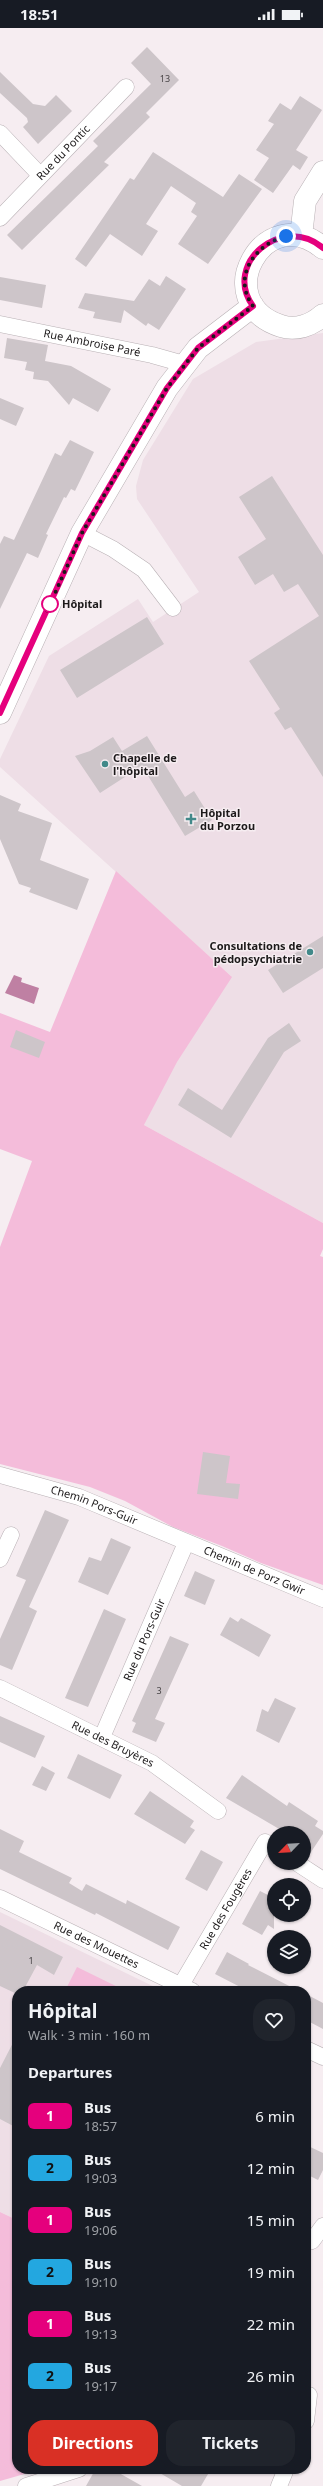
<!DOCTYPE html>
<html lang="en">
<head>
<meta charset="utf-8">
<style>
	:root { --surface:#171b24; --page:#20242c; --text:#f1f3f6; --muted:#9ea1a6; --accent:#d93025 }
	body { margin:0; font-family:"Noto Sans",sans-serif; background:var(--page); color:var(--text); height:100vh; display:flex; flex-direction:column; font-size:15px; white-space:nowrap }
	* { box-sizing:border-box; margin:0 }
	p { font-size:13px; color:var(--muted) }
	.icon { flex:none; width:22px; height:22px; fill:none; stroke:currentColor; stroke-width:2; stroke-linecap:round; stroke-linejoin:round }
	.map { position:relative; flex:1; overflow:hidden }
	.sheet { position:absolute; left:12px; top:1958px; width:299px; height:488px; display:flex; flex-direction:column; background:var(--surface); border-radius:16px; box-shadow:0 1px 3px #0004 }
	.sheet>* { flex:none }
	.badge { padding:0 8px; border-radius:6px; font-size:14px; line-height:26px }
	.needle { width:26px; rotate:245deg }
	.tools { position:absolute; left:267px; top:1798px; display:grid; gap:8px }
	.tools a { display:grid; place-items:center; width:44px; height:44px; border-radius:50%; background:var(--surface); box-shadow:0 1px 3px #0004; font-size:20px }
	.you { position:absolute; width:20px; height:20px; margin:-10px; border:3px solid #fff; border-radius:50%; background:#1a73e8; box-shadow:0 0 0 6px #1a73e833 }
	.map>.badge { position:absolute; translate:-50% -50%; box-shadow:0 0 0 2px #fff }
	h2 { padding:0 16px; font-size:15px; line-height:36px }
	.round { display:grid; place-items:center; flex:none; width:42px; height:42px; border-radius:16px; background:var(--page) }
	.head { display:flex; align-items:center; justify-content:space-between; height:68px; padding:0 16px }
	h1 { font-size:19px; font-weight:700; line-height:30px }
	.button { display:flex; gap:8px; margin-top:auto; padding:8px 16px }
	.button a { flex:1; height:46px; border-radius:16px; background:var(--accent); color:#fff; font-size:16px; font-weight:700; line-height:46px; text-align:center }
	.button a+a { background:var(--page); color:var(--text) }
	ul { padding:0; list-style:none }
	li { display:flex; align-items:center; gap:12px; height:52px; padding:0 16px }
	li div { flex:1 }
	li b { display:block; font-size:15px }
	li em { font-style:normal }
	li .badge { min-width:44px; font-weight:700; text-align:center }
	.status { display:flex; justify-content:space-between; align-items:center; height:28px; padding:0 20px; background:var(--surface); direction:ltr }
	.status svg { height:11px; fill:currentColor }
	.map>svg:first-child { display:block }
	.built { fill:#eedee6 }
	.green { fill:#f4bcda }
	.water { fill:#bf80a3 }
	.building { fill:#cdc5c9 }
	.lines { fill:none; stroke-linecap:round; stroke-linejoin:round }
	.minor-casing { stroke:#b9b1b5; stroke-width:17 }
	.secondary-casing { stroke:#b9b1b5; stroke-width:23 }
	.minor { stroke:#fff; stroke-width:16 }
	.secondary { stroke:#fff; stroke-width:22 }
	.line-casing { stroke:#fff; stroke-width:9 }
	.line { stroke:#e5007d; stroke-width:6 }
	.walk { stroke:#1c191a; stroke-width:4; stroke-dasharray:0 7.2 }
	.stop-dot { fill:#fff; stroke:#e5007d; stroke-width:2 }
	.poi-dot { fill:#418989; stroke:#f6edf1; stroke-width:1.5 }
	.labels { text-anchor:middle; stroke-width:3; stroke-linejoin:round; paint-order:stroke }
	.number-label { font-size:9px; fill:#484446 }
	.street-label { font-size:11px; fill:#1c191a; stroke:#f6edf1 }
	.stop-label { font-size:11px; font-weight:bold; fill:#1c191a; stroke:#f6edf1; text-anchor:start }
	.poi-label { font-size:11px; font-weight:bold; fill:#1c191a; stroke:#f6edf1; text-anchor:start }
</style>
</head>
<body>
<div class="status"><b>18:51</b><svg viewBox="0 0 49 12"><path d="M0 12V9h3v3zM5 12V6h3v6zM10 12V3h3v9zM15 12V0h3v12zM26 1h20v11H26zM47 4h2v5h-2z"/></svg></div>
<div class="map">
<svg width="323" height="2458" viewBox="0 0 323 2458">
	<rect width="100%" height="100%" fill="#f6edf1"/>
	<path class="built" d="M323 305V1195L144 1097 171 1042 231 948 0 739V731L49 628 138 571 153 594 199 564 137 471 136 458 143 432 193 351 256 314Z
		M0 1884 163 1963H17V2192L0 2184Z"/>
	<path class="green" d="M116 843 232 949 177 1034 144 1097 323 1195V1221L320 1228 323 1229V1557L261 1535 222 1518 173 1499 125 1473 90 1459 0 1436V1219L32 1133 0 1121V985L50 1004Z
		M77 1939 126 1963H65Z
		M0 2184 17 2192V2441H42L0 2453Z"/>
	<path class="water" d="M14 947 22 950 21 954 39 960 34 976 5 965Z"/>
	<path class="building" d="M147 19 179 52 146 85 150 89 104 134 109 137 22 222 7 207 98 118 93 113 151 56 131 35Z
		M0 44 33 76 45 78 56 67 72 83 38 116 23 99 28 94 27 90 0 65Z
		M300 68 322 82 296 122 308 129 300 142 293 137 273 165 254 152 269 130 256 122 274 96 268 93 280 75 291 82Z
		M153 124 223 169 239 146 262 161 208 236 178 216 197 188 191 184 196 175 171 158 146 196 158 203 142 228 110 206 86 239 75 231 130 150 134 152Z
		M166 248 186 261 159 302 148 295 146 298 124 282 121 295 93 290 95 284 78 280 85 265 134 273 149 251 160 258Z
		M0 249 46 257 42 280 0 272Z
		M7 310 48 317 45 333 71 338 111 361 98 384 73 370 69 377 48 353 33 351 34 344 25 342 27 334 4 330Z
		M0 370 24 380 16 398 0 391Z
		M70 412 94 424 75 463 71 461 66 470 64 469 46 506 48 507 38 530 27 525 0 581V516L4 508 14 512 55 425 61 428Z
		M272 448 323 527V749L291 699 285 702 274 685 280 681 249 633 319 588 298 556 284 564 273 546 255 557 238 529 266 511 239 469Z
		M147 589 164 616 77 670 60 642Z
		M147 708 185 769 194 763 212 792 185 808 142 738 100 765 75 728 90 723 113 709 122 723Z
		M0 767 21 776 18 783 52 795 40 832 89 851 77 882 29 864 31 860 19 856 0 811Z
		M323 908V940L283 965 268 942Z
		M289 995 301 1013 284 1024 231 1110 178 1077 188 1060 222 1082 268 1010Z
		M16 1002 45 1014 39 1030 10 1019Z
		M203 1424 230 1428 226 1455 240 1456 238 1471 197 1466Z
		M45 1482 69 1492 29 1579 37 1583 12 1642 0 1637V1611L26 1552 16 1548Z
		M111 1510 131 1519 108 1567 78 1554 89 1529 101 1533Z
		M195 1543 215 1552 205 1577 184 1568Z
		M104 1581 126 1591 88 1679 65 1670Z
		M230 1589 238 1594 241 1590 271 1607 259 1629 220 1607Z
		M170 1608 189 1616 155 1691 165 1695 156 1714 132 1704 136 1695 132 1693Z
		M275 1670 296 1680 279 1715 256 1703 262 1681 268 1684Z
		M0 1688 45 1708 35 1730 0 1714Z
		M78 1726 122 1747 110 1771 67 1750Z
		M42 1738 55 1745 46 1763 32 1757Z
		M242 1747 287 1778 289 1774 318 1793 315 1798 323 1803V1806L307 1830 304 1828V1805H286L226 1770Z
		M150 1763 194 1793 190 1799 195 1802 185 1816 134 1786Z
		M0 1801 24 1813 19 1824 72 1850 69 1855 82 1863 86 1856 126 1876 127 1872 180 1899 168 1922 96 1885 95 1887 0 1841Z
		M201 1822 223 1834 207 1863 185 1851Z
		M260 1863 274 1870V1901L268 1897 262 1907 242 1896Z
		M0 1897 63 1929 54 1947 37 1937 23 1963H17V1966L0 1958Z
		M227 1924 249 1936 248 1937 299 1963H248L215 1946Z
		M306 1966 323 1975V2001L306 1992Z
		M17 2007V2100L0 2091V2040Z
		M306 2117 323 2125V2142L318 2152 306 2146Z
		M112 2441 142 2458H86L95 2442Z
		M153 2441H211L201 2458H182Z"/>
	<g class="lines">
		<g class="minor-casing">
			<g id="minor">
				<path d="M0 105 40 147"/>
				<path id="s1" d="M0 190 126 59"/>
				<path id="s2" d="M0 296 152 327 184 336"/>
				<path d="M82 505 113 521 144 542 173 580"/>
				<path id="s3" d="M0 1447 79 1469 323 1571"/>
				<path d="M0 1531 11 1507"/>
				<path id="s4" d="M0 1660 152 1735 218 1783"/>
				<path id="s5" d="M102 1709 186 1515"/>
				<path d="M297 1835 323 1852"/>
				<path id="s6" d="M0 1870 192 1963"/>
				<path id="s7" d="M181 1957 265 1814 274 1820"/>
				<path d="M306 2021 323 2029"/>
				<path d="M312 2213 323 2198"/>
				<path d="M306 2393 309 2367"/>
				<path d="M26 2458 79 2441"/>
				<path d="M279 2458 286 2441"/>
			</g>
		</g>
		<g class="secondary-casing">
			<path id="secondary" d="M301 208 305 173 323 144
				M323 220C265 171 207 274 281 298 296 303 312 297 323 287
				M0 685 82 505 167 360 198 320 253 278"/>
		</g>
		<use href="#minor" class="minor"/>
		<use href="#secondary" class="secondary"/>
	</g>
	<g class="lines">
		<g class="line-casing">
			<path id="line" d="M0 685 82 505 167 360 198 320 253 278C222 236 282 185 323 220"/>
		</g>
		<use href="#line" class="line"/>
		<path class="walk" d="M50 576 47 583 82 505 167 360 198 320 253 278C231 248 256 216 286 208"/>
	</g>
	<circle class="stop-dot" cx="50" cy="576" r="8"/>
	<g class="poi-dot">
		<circle cx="105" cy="736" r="4"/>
		<path d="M189 785h4v4h4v4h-4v4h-4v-4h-4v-4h4z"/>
		<circle cx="310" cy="924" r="4"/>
	</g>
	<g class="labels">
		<g class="number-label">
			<text x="165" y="54">13</text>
			<text x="159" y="1666">3</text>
			<text x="31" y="1936">1</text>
		</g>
		<g class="street-label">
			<text dy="4" stroke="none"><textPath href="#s1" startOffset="91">Rue du Pontic</textPath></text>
			<text dy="4" stroke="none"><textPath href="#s2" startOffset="94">Rue Ambroise Paré</textPath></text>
			<text dy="4" stroke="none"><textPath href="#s3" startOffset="99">Chemin Pors-Guir</textPath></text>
			<text dy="4" stroke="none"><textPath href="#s3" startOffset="272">Chemin de Porz Gwir</textPath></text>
			<text dy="4" stroke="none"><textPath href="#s5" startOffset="106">Rue du Pors-Guir</textPath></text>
			<text dy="4" stroke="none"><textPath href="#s4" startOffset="126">Rue des Bruyères</textPath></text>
			<text dy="4" stroke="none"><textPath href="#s7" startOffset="88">Rue des Fougères</textPath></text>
			<text dy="4" stroke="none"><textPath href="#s6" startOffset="107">Rue des Mouettes</textPath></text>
		</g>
		<g class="stop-label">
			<text x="62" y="580">Hôpital</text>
		</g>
		<g class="poi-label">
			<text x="113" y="734">Chapelle de<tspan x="113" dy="13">l'hôpital</tspan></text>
			<text x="200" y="789">Hôpital<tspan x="200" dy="13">du Porzou</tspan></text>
			<text x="302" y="922" text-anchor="end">Consultations de<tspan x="302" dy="13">pédopsychiatrie</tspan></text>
		</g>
	</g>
</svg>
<div class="tools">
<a><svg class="needle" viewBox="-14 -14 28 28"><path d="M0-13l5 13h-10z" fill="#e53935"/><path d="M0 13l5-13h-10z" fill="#9ea1a6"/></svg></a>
<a><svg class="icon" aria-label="locate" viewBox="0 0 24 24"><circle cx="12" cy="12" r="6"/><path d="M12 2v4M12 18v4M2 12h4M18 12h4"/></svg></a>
<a><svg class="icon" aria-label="layers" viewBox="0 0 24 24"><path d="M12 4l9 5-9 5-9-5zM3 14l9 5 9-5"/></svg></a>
</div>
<div class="you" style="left:286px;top:208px"></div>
<section class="sheet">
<div class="head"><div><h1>Hôpital</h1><p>Walk · 3 min · 160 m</p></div><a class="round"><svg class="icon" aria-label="heart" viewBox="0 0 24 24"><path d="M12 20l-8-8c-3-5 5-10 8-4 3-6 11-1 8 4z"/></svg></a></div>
<h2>Departures</h2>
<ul>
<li><span class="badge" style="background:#e5007d;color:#fff">1</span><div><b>Bus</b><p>18:57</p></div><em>6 min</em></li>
<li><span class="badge" style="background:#23a7e0;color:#111">2</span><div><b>Bus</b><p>19:03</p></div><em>12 min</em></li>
<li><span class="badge" style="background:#e5007d;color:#fff">1</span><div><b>Bus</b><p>19:06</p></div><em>15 min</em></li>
<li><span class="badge" style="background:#23a7e0;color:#111">2</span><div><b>Bus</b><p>19:10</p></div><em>19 min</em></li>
<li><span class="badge" style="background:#e5007d;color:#fff">1</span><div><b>Bus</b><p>19:13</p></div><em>22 min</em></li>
<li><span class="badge" style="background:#23a7e0;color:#111">2</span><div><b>Bus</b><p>19:17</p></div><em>26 min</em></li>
</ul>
<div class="button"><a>Directions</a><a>Tickets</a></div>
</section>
</div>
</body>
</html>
